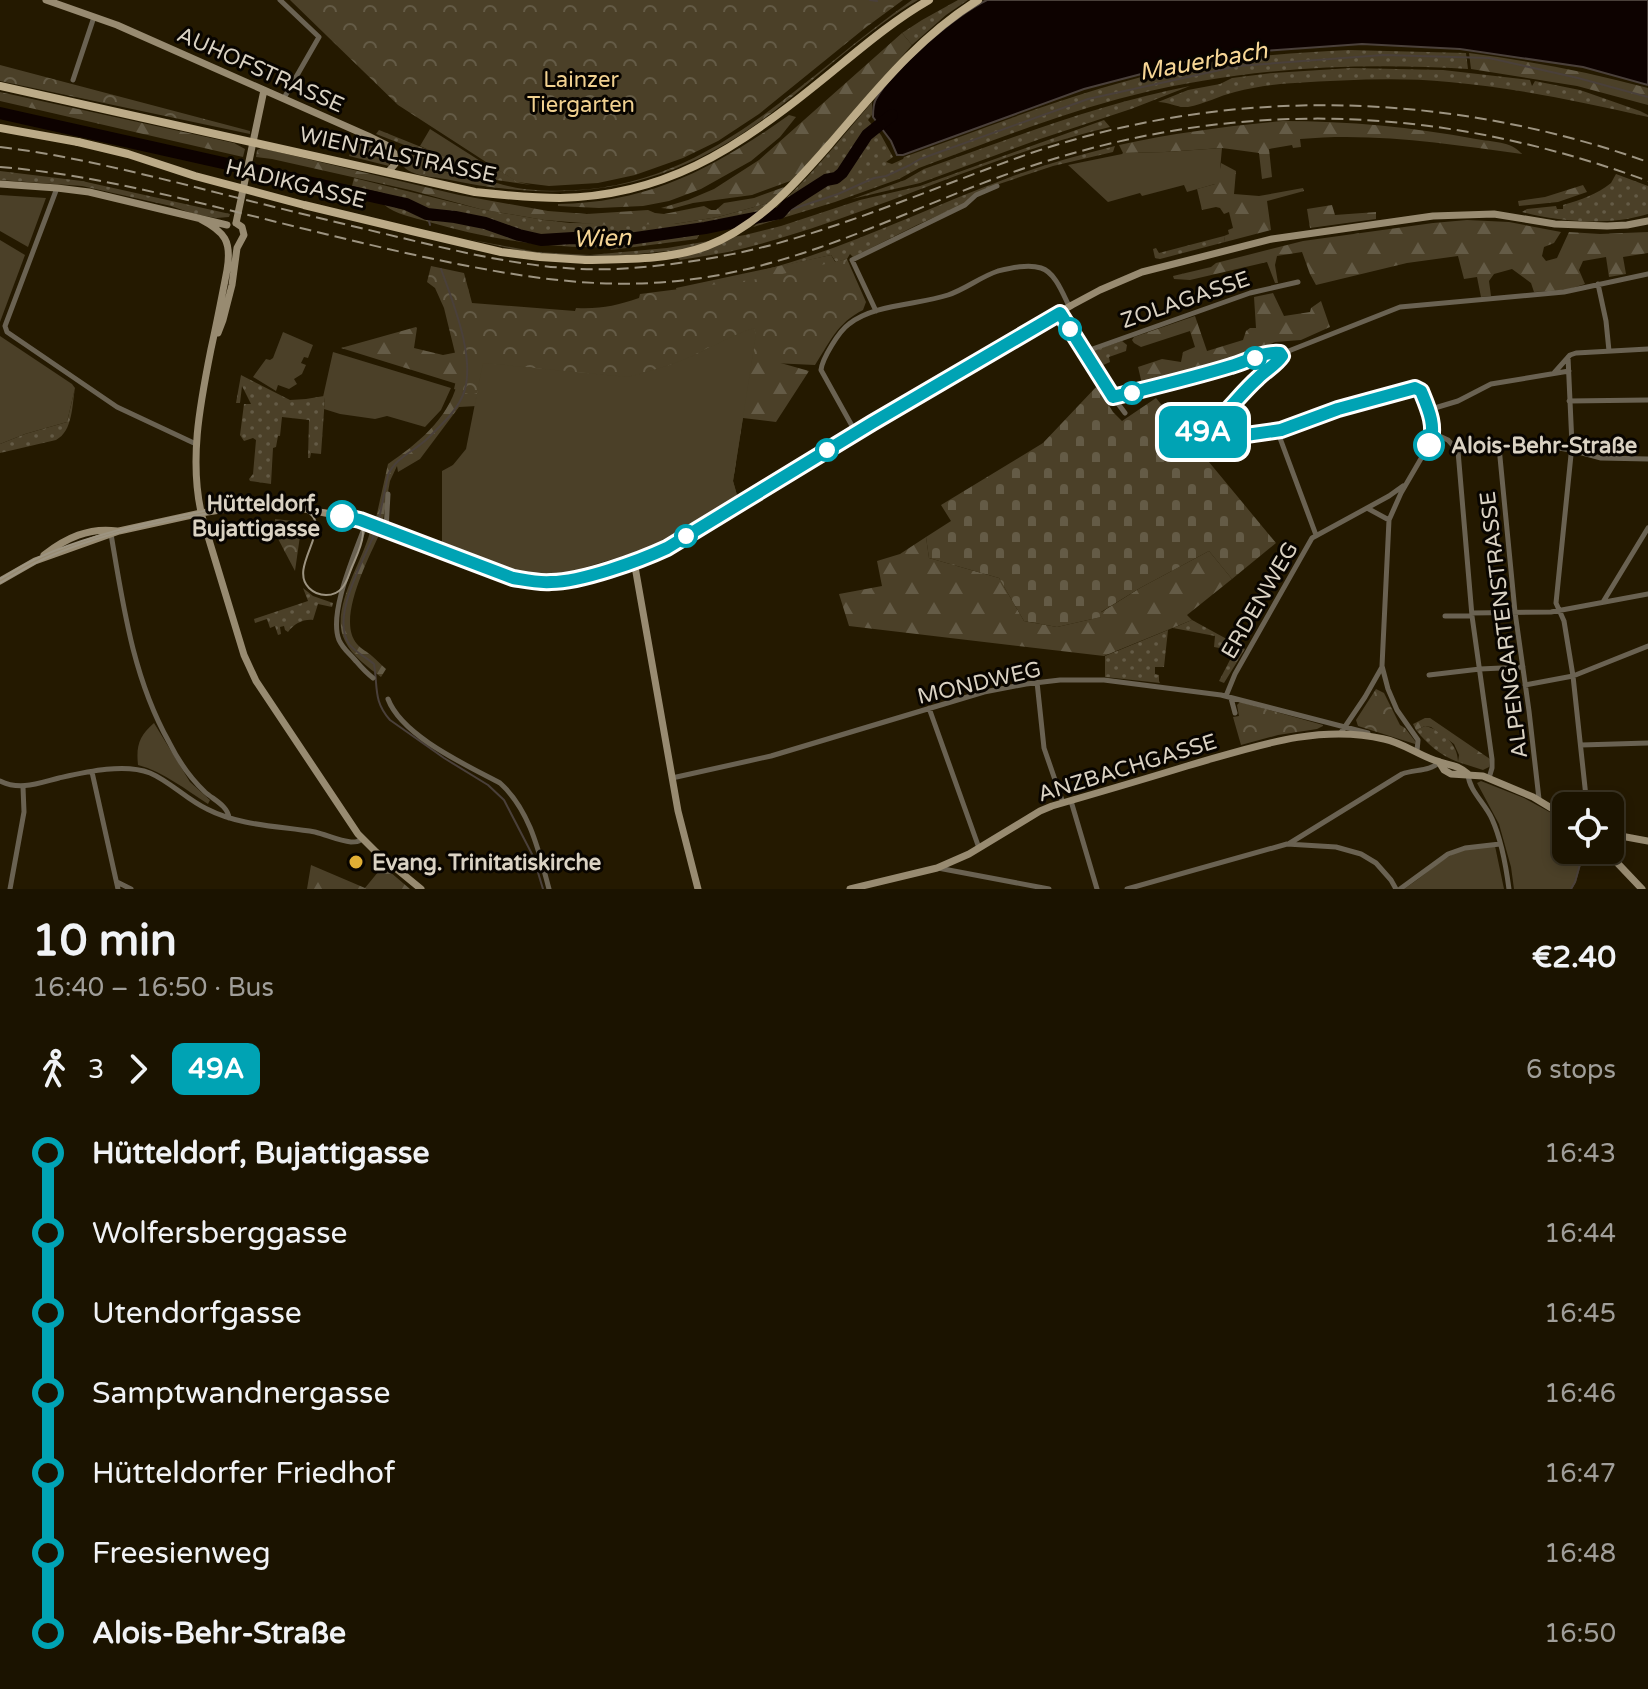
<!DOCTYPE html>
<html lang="en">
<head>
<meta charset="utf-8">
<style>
	:root { --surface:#1b1300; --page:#28200f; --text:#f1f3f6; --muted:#a09e99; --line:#393222 }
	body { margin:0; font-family:"Varela Round",sans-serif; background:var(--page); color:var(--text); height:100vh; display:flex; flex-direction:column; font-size:30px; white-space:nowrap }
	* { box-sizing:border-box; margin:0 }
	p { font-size:26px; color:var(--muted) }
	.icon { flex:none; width:44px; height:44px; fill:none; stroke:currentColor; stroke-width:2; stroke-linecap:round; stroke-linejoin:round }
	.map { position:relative; height:889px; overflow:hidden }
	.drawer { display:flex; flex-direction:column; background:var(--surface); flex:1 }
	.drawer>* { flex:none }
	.badge { padding:0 16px; border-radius:12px; font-size:28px; line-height:52px }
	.fabs { position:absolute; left:1552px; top:792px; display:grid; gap:16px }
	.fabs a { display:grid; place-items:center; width:72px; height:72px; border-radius:12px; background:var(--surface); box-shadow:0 4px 12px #0003,0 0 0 2px var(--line); font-size:40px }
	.map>.badge { position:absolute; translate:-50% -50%; box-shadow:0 0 0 4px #fff }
	.legs { display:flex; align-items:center; gap:12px; height:88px; padding:0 32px; font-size:26px }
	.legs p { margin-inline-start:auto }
	.summary { display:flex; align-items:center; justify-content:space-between; height:136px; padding:0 32px }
	h1 { font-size:44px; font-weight:700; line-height:60px }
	ul { padding:0 32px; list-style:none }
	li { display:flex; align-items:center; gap:28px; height:80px; font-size:30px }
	li i { display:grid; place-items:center; width:12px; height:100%; margin:0 10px; background:currentColor }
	li i::after { content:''; width:20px; height:20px; margin:-10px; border:6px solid; border-radius:50%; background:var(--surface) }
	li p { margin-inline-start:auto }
	li:first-child i { background:linear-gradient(#0000 50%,currentColor 0) }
	li:last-child i { background:linear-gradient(currentColor 50%,#0000 0) }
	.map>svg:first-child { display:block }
	.grass { fill:url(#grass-dots) }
	.forest { fill:url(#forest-firs) }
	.cemetery { fill:url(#cemetery-stones) }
	.park { fill:url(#park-crowns) }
	.garden { fill:#4b4028 }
	.water { fill:#0d0200; stroke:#4a403a; stroke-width:2 }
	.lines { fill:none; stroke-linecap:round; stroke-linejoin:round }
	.stream { stroke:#4a403a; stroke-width:2 }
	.river { stroke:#0d0200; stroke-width:12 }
	.street { stroke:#6a6252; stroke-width:5 }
	.secondary { stroke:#988b71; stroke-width:7 }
	.primary { stroke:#bcab88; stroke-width:8 }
	.tram { stroke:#9d9481; stroke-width:2 }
	.rail { stroke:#9d9481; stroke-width:2; stroke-dasharray:12 6; stroke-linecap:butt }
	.primary-bridge { stroke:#bcab88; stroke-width:8 }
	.line-1-casing { stroke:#fff; stroke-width:18 }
	.line-1 { stroke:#00a3b4; stroke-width:12 }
	.stop-1-dot { fill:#fff; stroke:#00a3b4; stroke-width:4 }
	.poi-dot { fill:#e1af34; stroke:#090500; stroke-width:3 }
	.labels { text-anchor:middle; stroke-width:6; stroke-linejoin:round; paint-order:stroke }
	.street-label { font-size:22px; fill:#dad2c3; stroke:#090500 }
	.park-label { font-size:22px; fill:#f1d190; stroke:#090500 }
	.stop-label { font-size:22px; font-weight:bold; fill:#dad2c3; stroke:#090500; text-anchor:start }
	.poi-label { font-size:22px; font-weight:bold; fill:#dad2c3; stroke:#090500; text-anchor:start }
	.water-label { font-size:24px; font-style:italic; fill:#f6d695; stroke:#090500 }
</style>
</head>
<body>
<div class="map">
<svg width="1648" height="889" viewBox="0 0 1648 889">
	<defs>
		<pattern id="grass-dots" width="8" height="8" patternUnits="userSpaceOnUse" patternTransform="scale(2)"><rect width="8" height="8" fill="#4b4028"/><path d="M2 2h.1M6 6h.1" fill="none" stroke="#645b46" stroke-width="1.8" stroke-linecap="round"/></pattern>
		<pattern id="forest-firs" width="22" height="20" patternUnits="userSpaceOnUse" patternTransform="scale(2)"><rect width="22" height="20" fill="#4b4028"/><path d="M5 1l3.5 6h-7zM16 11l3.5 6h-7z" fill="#645b46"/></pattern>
		<pattern id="cemetery-stones" width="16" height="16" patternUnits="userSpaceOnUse" patternTransform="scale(2)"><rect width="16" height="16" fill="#4b4028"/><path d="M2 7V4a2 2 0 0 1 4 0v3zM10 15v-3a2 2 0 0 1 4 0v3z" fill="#645b46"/></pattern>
		<pattern id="park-crowns" width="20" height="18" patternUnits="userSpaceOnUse" patternTransform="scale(2)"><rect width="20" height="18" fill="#4b4028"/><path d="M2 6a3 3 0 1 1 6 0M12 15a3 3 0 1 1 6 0" fill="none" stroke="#645b46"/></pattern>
	</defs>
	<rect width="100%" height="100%" fill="#241900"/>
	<path class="grass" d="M958 0H968L946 15 912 45 902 33 922 20Z
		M1349 50 1466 53 1468 69C1355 62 1244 68 1134 95 1061 113 990 142 919 168L899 179 835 202 753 227C799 192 835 145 872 102V115L868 120 881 135 893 157 886 162 892 164 903 159 904 157C996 124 1088 87 1184 67 1238 56 1294 53 1349 50Z
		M1351 68 1443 70 1530 80 1532 86 1535 81 1580 90 1640 111 1648 115V117C1582 102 1516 88 1449 82 1398 77 1346 80 1295 83 1275 84 1254 87 1235 92 1219 96 1204 104 1188 107 1178 108 1168 102 1158 102L1188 90 1220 84 1232 78 1273 73Z
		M1190 86 1131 109 1040 139 920 183 852 199 905 180 924 169C1012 138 1098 104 1190 86Z
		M1104 120 1110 127C979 158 859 222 728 252 713 255 696 257 680 260L667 251C632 255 596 258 560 256 529 254 497 245 467 239L537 252 590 255 667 248 745 235 781 226 860 200 920 186Z
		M379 130 493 176 497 169 518 182 531 185 496 180 482 175 376 134Z
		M1115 146 1113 152 1053 166 984 189 964 204 917 225 853 257 850 254 847 259 836 262 831 255 747 274C838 253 921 210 1008 178 1043 165 1079 155 1115 146Z
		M0 171 82 181 230 214 229 217 216 218 194 214 171 206 82 186 0 180Z
		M1616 174 1648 186V214C1609 226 1561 222 1522 212L1527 209 1556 206 1557 209H1563V205C1581 200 1597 194 1611 183Z
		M354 178 480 209 544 220 570 223 674 224 718 217 769 203 751 218 628 236 559 234 540 238 514 231 511 226 484 218 435 212 425 209 407 198 391 197 383 193 352 186Z
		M383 204C392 204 400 212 410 209L417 215 429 216 432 221H454L511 233 513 238 537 243 573 241C581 242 586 240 593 241 604 243 615 244 627 243 634 242 641 240 647 240L700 233 697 239 611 250 609 247C548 249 488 239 429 222 413 217 396 215 383 204Z
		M1224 236 1225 242 1160 259 1155 258 1153 249 1156 248 1159 253Z
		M1122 341 1127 345 1126 351 1109 357 1110 362 1099 367 1091 354 1092 351Z
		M241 375 290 400 306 399 324 396 325 397 321 454 311 453 310 458H308L309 420 282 417 280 436H278L276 447 273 448 271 484 250 481 249 479 253 474 256 440 253 438 244 441 240 435 244 404H251L242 386 240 403H236Z
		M75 388C72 405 73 431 56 440L0 453V444L25 434 67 422Z
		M303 588 313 596 333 603 332 607 318 604 313 620C303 619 294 624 288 632L285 630 284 626 280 627 281 634 278 635 275 626 270 628 267 619 255 623 254 619 308 601Z
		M1192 620 1245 649 1224 683 1219 681 1232 656 1225 649 1214 647 1215 636 1173 628Z
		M1168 630 1164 667H1155V674L1159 675V681L1160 683 1105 677V656Z
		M1425 726C1442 730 1458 744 1458 762 1440 755 1428 745 1416 730Z"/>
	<path class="forest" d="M902 33 912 45 793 180 752 195 693 203 671 209 661 208 688 200 714 189 759 160Z
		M1469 53C1530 61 1589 72 1648 88V105L1577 86 1471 69Z
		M0 92 234 143 245 149 243 157 0 101Z
		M789 115 796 117 780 137 751 161 701 189 669 201 643 206 599 208 558 206V204C650 203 716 167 789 115Z
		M1283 121C1349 121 1412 127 1476 139 1492 142 1511 141 1522 154 1449 144 1374 132 1300 139L1301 147 1293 148 1292 145 1269 149 1272 177 1262 179 1259 153 1222 148 1165 152 1123 153 1119 145C1174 133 1228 126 1283 121Z
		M261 148 459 195 548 211 587 214 648 210 655 213 664 214 704 206 711 210H716L724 203 754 198 787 186 769 203 718 217 674 224 608 225 544 220 480 209 410 190 272 159 256 157 257 150Z
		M1221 163 1236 171 1234 194 1259 196 1303 188 1304 191 1267 201 1271 230 1225 242 1224 236 1229 234 1228 230 1233 228 1229 212 1224 214 1220 208 1216 207 1202 210 1197 189 1215 184V170L1220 169Z
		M1583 185 1587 192 1558 202 1519 206 1518 201 1545 197Z
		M1332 205 1335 215 1376 212V219L1310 228 1307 209Z
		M1467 220 1509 222 1561 232 1554 243 1544 247 1542 256 1546 261 1557 258 1569 232 1600 234 1648 232V253L1623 257 1626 274 1609 277 1606 257 1583 261 1579 270 1585 284 1566 290 1534 292 1531 283 1512 269 1494 274 1489 281 1491 296 1481 297 1477 277 1464 279 1458 256 1407 263 1316 285 1310 274 1302 252 1277 256 1275 265 1278 283H1275L1267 262 1190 280 1174 279 1173 276 1211 267 1216 263 1303 241 1433 223Z
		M831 255 845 278 759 357 809 371 776 422 743 418 733 481 737 495 666 540 504 569 442 544 446 472 470 449 477 406 459 407 420 459 398 472 397 466 390 481 383 520 376 518 388 464C416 445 448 419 457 384L341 348 416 327 417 328 414 348 443 355 458 352 468 288 476 328 683 318 676 288Z
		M1273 293 1284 316 1310 312 1311 308 1321 301 1330 327 1301 340 1275 342 1233 360 1171 381 1142 384 1138 367 1162 359 1181 362 1183 352 1195 347 1190 331 1141 347 1134 343 1132 340 1134 337 1195 316 1207 351 1243 340 1246 331 1250 328H1256L1254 297Z
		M370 532 379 535C368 560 336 620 357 644 361 649 368 652 372 656 377 660 381 665 386 669L381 677C369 668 352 656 345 641 329 610 362 563 370 532Z
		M926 537 929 558 999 578 1024 621 1057 627 1101 617 1100 613 1140 588 1209 551 1232 579 1187 615 1192 620 1104 656 849 626 839 594 882 586 877 561 900 554Z
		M1425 718H1430L1490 759 1489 767 1483 770 1458 762 1459 755 1454 744 1431 727 1425 726 1416 730 1413 724Z
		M311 865 365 888 383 866 410 889H307Z"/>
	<path class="cemetery" d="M1097 386 1113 412 1122 421 1156 398 1276 543 1232 579 1209 551 1140 588 1101 612V617L1057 627 1024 621 999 578 929 558 926 537 951 521 941 505 1043 443Z"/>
	<path class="park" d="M290 0H903L865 28 759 114 718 141 683 158 635 175 598 183 549 186 517 182 398 105Z
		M912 0H918C869 29 827 69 783 104 676 190 577 207 445 179 423 175 394 176 400 146L452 167 454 169C477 176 500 186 524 189 695 207 787 88 912 0Z
		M0 65 250 131V134L0 81Z
		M358 136C371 143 389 149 389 166L349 156Z
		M847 259 866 302 863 310C837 323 830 342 815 365L752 362 756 334 754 329C731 335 711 347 689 357 670 366 648 372 628 377L483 363 477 393 471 395 454 389 457 376V361L444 308 435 288 427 282 431 266 464 273 472 303 575 311 576 308C602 309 615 306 639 298L640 294 765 278Z
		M275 519 302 522 295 571 275 533Z
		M1376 689 1384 693 1400 725 1405 728 1415 741V744L1358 726 1356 720Z
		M1240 702 1323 725V726L1317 729 1278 735 1241 745 1233 717 1239 716 1237 705Z"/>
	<path class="garden" d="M430 129 496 171 493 176 462 165 420 146Z
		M1222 148 1220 170H1215V184L1187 192 1184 185 1142 196 1140 193 1108 202 1068 165 1122 154 1123 153 1165 152Z
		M0 195 46 198 28 247 0 231Z
		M0 240 25 255 0 322Z
		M754 328 756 334 733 481 737 495 728 502 666 540 640 551 553 577 521 574 511 572 442 544V471L453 465 466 449 483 363 628 377C647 372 665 367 683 360 708 350 729 336 754 328Z
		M283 332 313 345 308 358 304 357 301 363 306 365 302 374 294 379 297 384 289 389 278 385 276 391 253 377 266 359 270 360 273 358Z
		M0 336 72 384 75 388 67 422 25 434 0 444Z
		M333 352 451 388 441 410 425 427 387 416 375 419 340 414 324 409 325 398 323 397Z
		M154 723 190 782 210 800 208 804C186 790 164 772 138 765 136 746 139 736 154 723Z
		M1481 781 1524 798 1566 821V850H1585L1576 882 1572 889H1514L1511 867 1499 824 1477 783Z
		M1495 846 1504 889H1404C1422 878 1438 861 1457 852 1469 847 1483 847 1495 846Z"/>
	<path class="water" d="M987 0H1648V85L1583 67 1460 49 1362 44 1248 52 1172 64 1168 67 1084 89 903 155H897L891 141 873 117C873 111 873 104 876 99 892 69 956 15 987 0Z"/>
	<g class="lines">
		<path class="stream" d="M870 0 877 1
			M780 213 838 194 874 178 886 176 910 165 920 159 1088 99 1238 66 1383 55 1489 58 1578 78 1648 97
			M427 214 430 225
			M378 524 388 475C396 457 415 451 428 438 441 425 456 412 463 395 477 361 453 302 441 269
			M376 530C365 558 330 616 349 644 356 653 366 657 374 664 378 687 373 701 390 720L444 758 488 785 504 800 533 856 543 889
			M1571 889 1575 882 1584 850"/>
		<path class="river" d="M0 113 406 204 427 214 455 217 485 223 519 235 541 240 573 238 629 239 705 228 780 213 787 205 801 196 826 180 836 178 842 173 867 135 892 115"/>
		<path class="street" d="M280 0 319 37 284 98
			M73 80 94 17
			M57 188 5 326 7 332 117 407 196 444
			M1598 284 1606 321 1609 351
			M876 311 852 260 965 205 976 195 997 186
			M1060 313 1113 397 1125 413
			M1084 352 1250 293 1298 282
			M1281 354 1400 307 1564 292 1648 274
			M1568 357 1572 445 1556 603 1564 621 1573 676 1587 806
			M1554 373 1570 355 1576 353 1648 349
			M1113 397 1174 383 1270 353H1280L1282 356C1276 365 1266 370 1258 378 1238 395 1224 417 1203 433L1201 440 1204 444 1209 445 1232 437 1281 430 1338 409 1413 388 1421 390 1428 410 1433 433 1426 450 1401 493 1389 520 1382 666 1388 689 1397 710 1418 740 1417 751
			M1569 401 1648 400
			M1428 410 1458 401 1491 384 1569 371
			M1277 430 1316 535
			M856 433 821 370C822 359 839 331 849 324 874 304 918 305 948 295 966 289 980 277 998 271 1011 268 1028 264 1041 268 1055 272 1063 294 1069 306
			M1433 433 1448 440 1458 451 1472 616 1492 759V768L1489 778
			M1499 447 1515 612 1529 711 1539 799
			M1458 451 1534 444 1571 450 1601 458 1648 459
			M1367 508 1389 520
			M366 523C356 552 328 612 339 640 343 649 349 653 355 660 361 667 365 672 373 678
			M386 530 388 494
			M111 534C123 605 133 678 169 742 178 760 190 778 205 792 214 800 228 806 229 818
			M1603 602 1648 528
			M1472 613 1551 612 1648 594
			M1445 616H1472
			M1429 675 1480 669 1523 667
			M1037 682 1044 748 1063 803
			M1525 685 1573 676 1648 646
			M1226 696 1235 674 1312 538 1389 496 1403 486
			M1231 698 1235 713
			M388 699C402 736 466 765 500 783 530 810 539 852 549 889
			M929 708 979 848
			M1340 734 1365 697 1382 667
			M1581 745 1648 743
			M92 772 118 889
			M1468 774C1469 791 1485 803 1492 819 1502 841 1506 866 1509 889
			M672 778 771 756 984 692 1026 684 1060 680H1104L1221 695 1368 733
			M0 781C20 791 39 783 59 778 86 772 124 763 150 773 171 782 187 800 207 809 240 826 279 826 315 832 327 835 339 841 351 842 357 842 357 842 362 839
			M1071 801 1097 889
			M1290 843 1402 774C1414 769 1430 772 1439 762
			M938 868 1049 889
			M117 882 131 889
			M10 889 24 812 23 787
			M1127 889 1287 844 1336 847 1361 854 1376 863 1391 880 1396 889
			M1400 889 1448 854 1465 848 1500 844"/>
		<path class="secondary" d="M46 0 117 25 368 136 386 145 394 153 395 164 389 171
			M0 184 57 188 89 192 227 225
			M200 219C225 232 232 241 227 270 222 296 217 322 211 349 200 404 188 464 203 520L244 655 256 681 358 834 376 852 421 889
			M236 223 264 90
			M218 333 223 320 232 285 237 248 244 235 242 227 236 223
			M44 555C66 538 89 527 117 531
			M634 561 678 811 698 889
			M0 581 35 561 119 531 201 513 246 506 272 505 289 506 356 519 513 578C525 580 538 583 551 582 581 582 639 561 667 548L926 391 1072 305 1100 290 1142 272 1272 239 1433 216 1494 214 1555 224 1607 226 1627 225 1648 221
			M1439 762 1444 770 1451 774 1483 776 1533 797 1566 817
			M1610 834 1648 841
			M1605 850 1642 889
			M850 889 937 868 969 854 1040 811 1052 806C1097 793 1142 780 1187 766 1251 748 1317 723 1384 739 1404 743 1421 757 1440 762 1453 766 1457 765 1468 774"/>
		<path class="primary" d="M0 86 475 192C503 195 532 198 560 198 663 196 735 150 812 88 850 58 887 24 929 0
			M0 128 78 142
			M586 260C625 259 670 260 707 246 758 226 794 185 829 145 875 92 918 37 978 0"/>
		<path class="tram" d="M0 579C14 571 28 562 42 556 83 538 127 527 170 518 225 506 263 499 319 510 329 511 339 512 349 515 374 524 359 550 352 567 349 574 347 583 342 588 338 593 332 595 326 595 320 595 314 593 309 588 285 565 346 517 295 508 263 502 230 509 199 515 148 524 95 536 48 557 31 564 16 574 0 583"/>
		<path class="rail" d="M0 147C59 154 117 168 175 182 249 201 323 219 398 237 469 254 541 272 616 269 669 266 723 258 775 244 862 220 946 183 1031 153 1232 85 1448 91 1648 162
			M0 167C65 172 129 186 192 201 270 220 346 240 424 257 499 273 575 287 651 283 777 277 877 223 991 180 1215 97 1424 99 1648 181"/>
		<path class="primary-bridge" d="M78 142 128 154 195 176 304 205 412 231 501 252 540 257 586 260"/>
	</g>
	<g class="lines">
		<g class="line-1-casing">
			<path id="line-1" d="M342 516 360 520 513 578C525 580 537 583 551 582 581 582 639 561 667 548L872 423 1060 313 1113 397C1153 387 1192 378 1231 366 1246 362 1264 351 1280 353L1282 356C1276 365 1266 370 1258 378 1239 395 1224 417 1203 433L1201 440 1206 445 1232 437 1281 430 1338 409 1415 388 1421 391C1428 408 1437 427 1429 445"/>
		</g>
		<use href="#line-1" class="line-1"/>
	</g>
	<g class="stop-1-dot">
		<circle cx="1070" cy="329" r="10"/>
		<circle cx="1255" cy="358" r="10"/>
		<circle cx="1132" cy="393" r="10"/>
		<circle cx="1429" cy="445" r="14"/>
		<circle cx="827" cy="450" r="10"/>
		<circle cx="342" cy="516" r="14"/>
		<circle cx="686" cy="536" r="10"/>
	</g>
	<circle class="poi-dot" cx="356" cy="862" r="8"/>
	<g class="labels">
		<g class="street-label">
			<text transform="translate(261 69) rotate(24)" y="8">AUHOFSTRASSE</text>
			<text transform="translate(398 154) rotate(12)" y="8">WIENTALSTRASSE</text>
			<text transform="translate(296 183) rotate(14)" y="8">HADIKGASSE</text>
			<text transform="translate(1185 299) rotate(-19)" y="8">ZOLAGASSE</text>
			<text transform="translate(1259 600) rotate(-60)" y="8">ERDENWEG</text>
			<text transform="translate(1503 625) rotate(-97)" y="8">ALPENGARTENSTRASSE</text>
			<text transform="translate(979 682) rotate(-13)" y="8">MONDWEG</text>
			<text transform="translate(1127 767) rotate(-17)" y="8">ANZBACHGASSE</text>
		</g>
		<g class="park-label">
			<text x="581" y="87">Lainzer<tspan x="581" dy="25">Tiergarten</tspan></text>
		</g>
		<g class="stop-label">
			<text x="1451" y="453">Alois-Behr-Straße</text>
			<text x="320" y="511" text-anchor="end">Hütteldorf,<tspan x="320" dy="25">Bujattigasse</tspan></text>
		</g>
		<g class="poi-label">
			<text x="372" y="870">Evang. Trinitatiskirche</text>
		</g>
		<g class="water-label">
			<text transform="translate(1203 61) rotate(-10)" y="8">Mauerbach</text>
			<text transform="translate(602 238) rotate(-2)" y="8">Wien</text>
		</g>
	</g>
</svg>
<div class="fabs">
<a><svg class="icon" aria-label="locate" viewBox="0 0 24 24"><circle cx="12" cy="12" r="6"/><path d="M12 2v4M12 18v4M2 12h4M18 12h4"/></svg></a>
</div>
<b class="badge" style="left:1203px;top:432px;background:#00a3b4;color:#fff">49A</b>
</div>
<section class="drawer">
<div class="summary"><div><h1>10 min</h1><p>16:40 – 16:50 · Bus</p></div><b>€2.40</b></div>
<div class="legs"><svg class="icon" aria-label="walk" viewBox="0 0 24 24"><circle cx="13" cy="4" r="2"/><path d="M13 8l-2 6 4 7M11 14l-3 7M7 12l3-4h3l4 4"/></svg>3<svg class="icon" aria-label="forward" viewBox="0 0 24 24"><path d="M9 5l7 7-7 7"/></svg><b class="badge" style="background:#00a3b4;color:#fff">49A</b><p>6 stops</p></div>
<ul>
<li><i style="color:#00a3b4"></i><b>Hütteldorf, Bujattigasse</b><p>16:43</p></li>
<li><i style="color:#00a3b4"></i><span>Wolfersberggasse</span><p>16:44</p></li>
<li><i style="color:#00a3b4"></i><span>Utendorfgasse</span><p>16:45</p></li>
<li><i style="color:#00a3b4"></i><span>Samptwandnergasse</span><p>16:46</p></li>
<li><i style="color:#00a3b4"></i><span>Hütteldorfer Friedhof</span><p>16:47</p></li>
<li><i style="color:#00a3b4"></i><span>Freesienweg</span><p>16:48</p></li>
<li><i style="color:#00a3b4"></i><b>Alois-Behr-Straße</b><p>16:50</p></li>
</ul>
</section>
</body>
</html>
